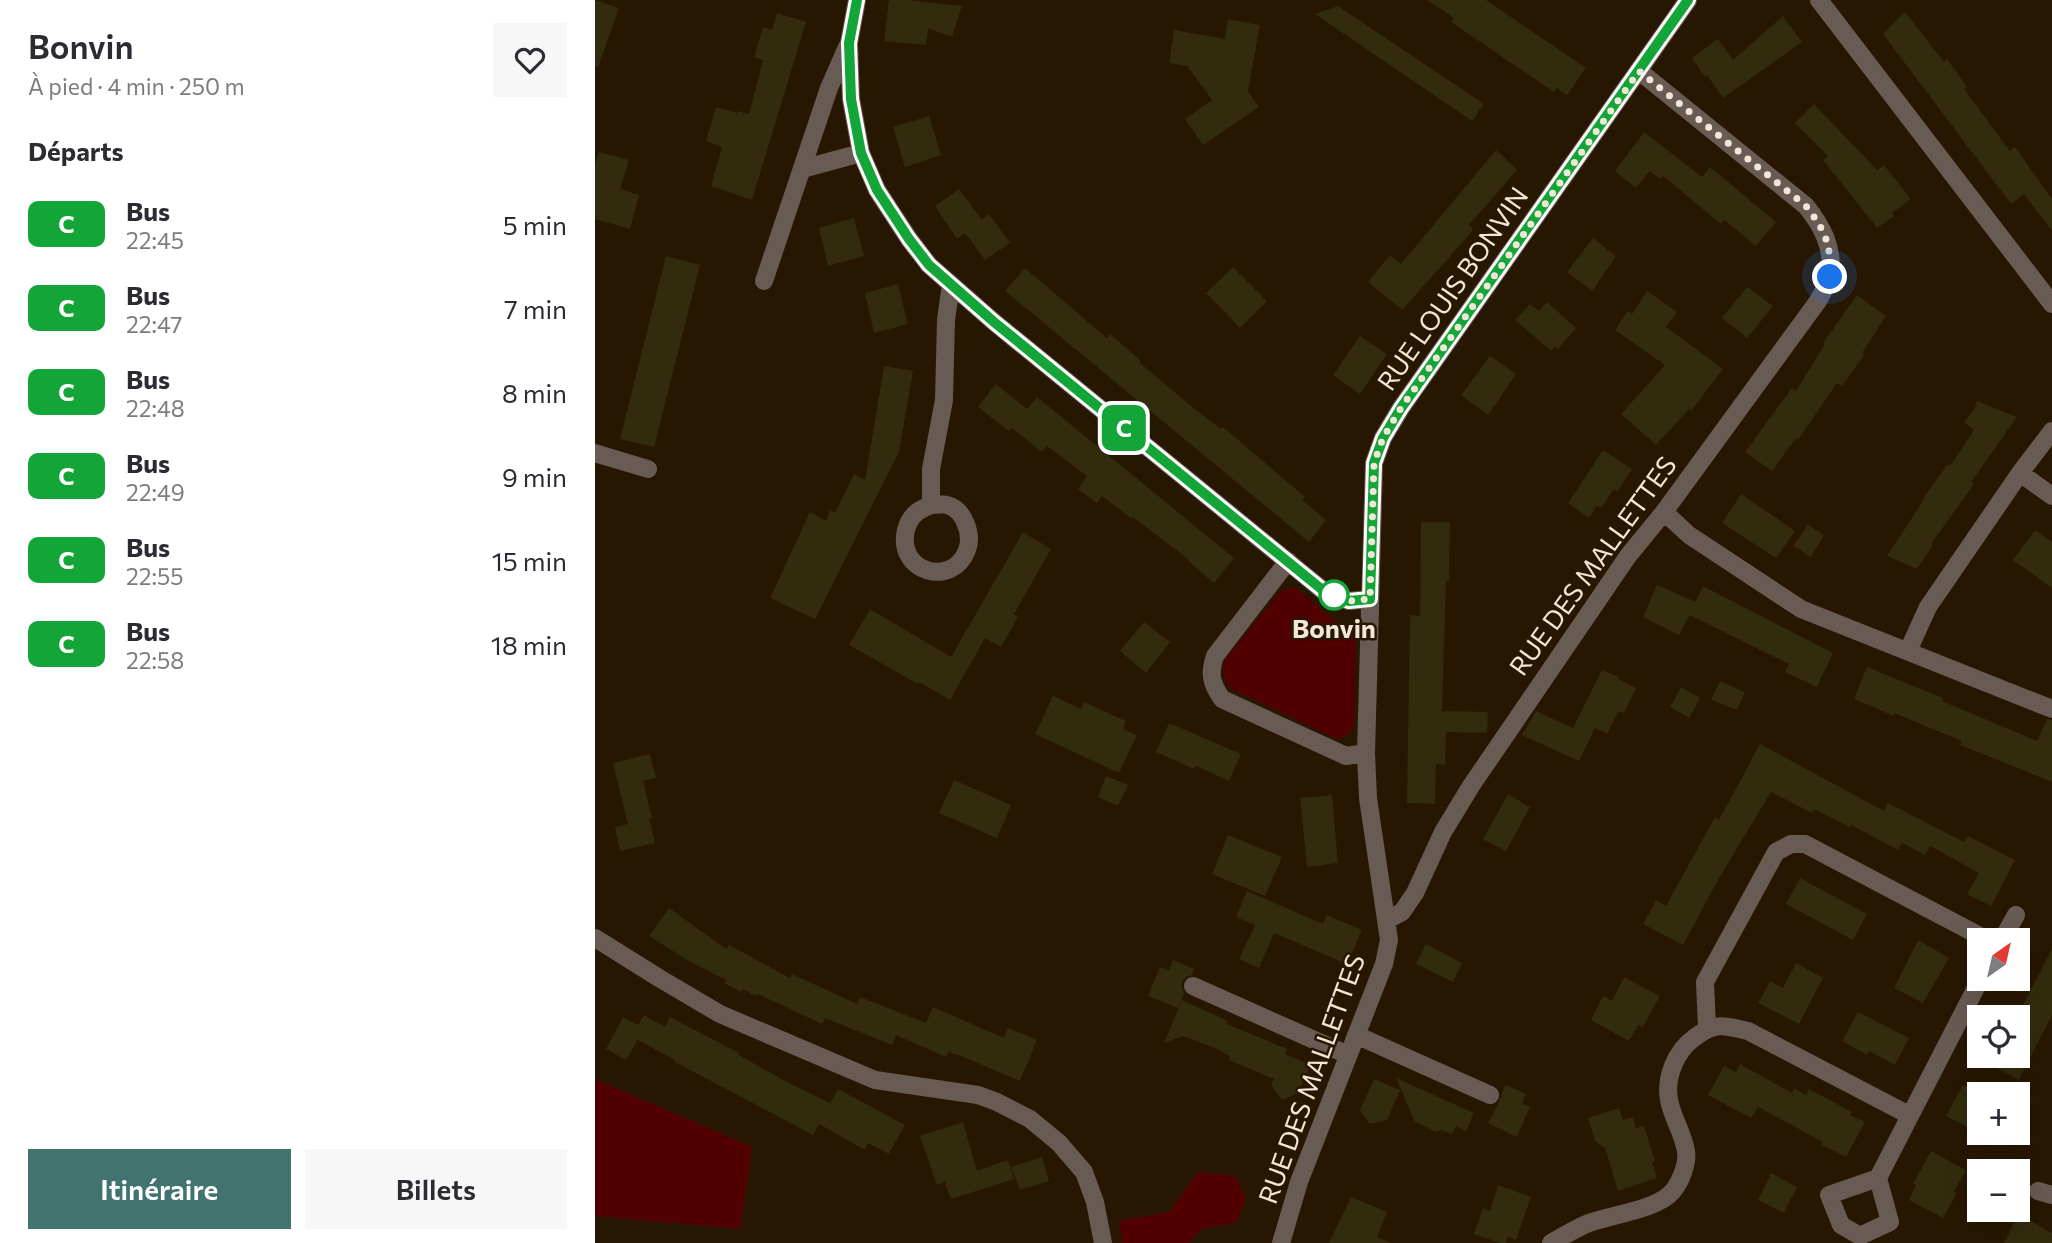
<!DOCTYPE html>
<html lang="fr">
<head>
<meta charset="utf-8">
<style>
	:root { --surface:#fff; --page:#f7f7f7; --text:#2b2b33; --muted:#7c7c81; --accent:#42746f }
	body { margin:0; font-family:Commissioner,sans-serif; background:var(--page); color:var(--text); height:100vh; display:flex; flex-direction:column; font-size:26px; white-space:nowrap }
	* { box-sizing:border-box; margin:0 }
	p { font-size:23px; color:var(--muted) }
	.icon { flex:none; width:38px; height:38px; fill:none; stroke:currentColor; stroke-width:2; stroke-linecap:round; stroke-linejoin:round }
	.map { position:relative; flex:1; overflow:hidden }
	.details { display:flex; flex-direction:column; background:var(--surface); width:595px }
	.details>* { flex:none }
	.badge { padding:0 14px; border-radius:10px; font-size:24px; line-height:46px }
	.needle { width:46px; rotate:34deg }
	.buttons { position:absolute; left:1372px; top:928px; display:grid; gap:14px }
	.buttons a { display:grid; place-items:center; width:63px; height:63px; border-radius:0px; background:var(--surface); box-shadow:0 7px 28px #0002; font-size:35px }
	.you { position:absolute; width:35px; height:35px; margin:-18px; border:5px solid #fff; border-radius:50%; background:#1a73e8; box-shadow:0 0 0 10px #1a73e833 }
	.map>.badge { position:absolute; translate:-50% -50%; box-shadow:0 0 0 4px #fff }
	h2 { padding:0 28px; font-size:26px; line-height:63px }
	.round { display:grid; place-items:center; flex:none; width:74px; height:74px; border-radius:0px; background:var(--page) }
	.headline { display:flex; align-items:center; justify-content:space-between; height:119px; padding:0 28px }
	h1 { font-size:33px; font-weight:600; line-height:52px }
	.cta { display:flex; gap:14px; margin-top:auto; padding:14px 28px }
	.cta a { flex:1; height:80px; border-radius:0px; background:var(--accent); color:#fff; font-size:28px; font-weight:600; line-height:80px; text-align:center }
	.cta a+a { background:var(--page); color:var(--text) }
	ul { padding:0; list-style:none }
	li { display:flex; align-items:center; gap:21px; height:84px; padding:0 28px }
	li div { flex:1 }
	li b { display:block; font-size:26px }
	li em { font-style:normal }
	li .badge { min-width:77px; font-weight:700; text-align:center }
	main { display:flex; flex:1; min-height:0 }
	.map>svg:first-child { display:block }
	.green { fill:#500000 }
	.building { fill:#332b0d }
	.lines { fill:none; stroke-linecap:round; stroke-linejoin:round }
	.minor { stroke:#685b53; stroke-width:18 }
	.line-casing { stroke:#fff; stroke-width:16 }
	.line { stroke:#13a538; stroke-width:10 }
	.walk { stroke:#f2e6d8; stroke-width:7; stroke-dasharray:0 12.6 }
	.stop-dot { fill:#fff; stroke:#13a538; stroke-width:3.5 }
	.labels { text-anchor:middle; stroke-width:5; stroke-linejoin:round; paint-order:stroke }
	.street-label { font-size:26px; fill:#f2e6d8; stroke:#281700 }
	.stop-label { font-size:26px; font-weight:bold; fill:#f2e6d8; stroke:#281700 }
</style>
</head>
<body>
<main>
<section class="details">
<div class="headline"><div><h1>Bonvin</h1><p>À pied · 4 min · 250 m</p></div><a class="round"><svg class="icon" aria-label="heart" viewBox="0 0 24 24"><path d="M12 20l-8-8c-3-5 5-10 8-4 3-6 11-1 8 4z"/></svg></a></div>
<h2>Départs</h2>
<ul>
<li><span class="badge" style="background:#13a538;color:#fff">C</span><div><b>Bus</b><p>22:45</p></div><em>5 min</em></li>
<li><span class="badge" style="background:#13a538;color:#fff">C</span><div><b>Bus</b><p>22:47</p></div><em>7 min</em></li>
<li><span class="badge" style="background:#13a538;color:#fff">C</span><div><b>Bus</b><p>22:48</p></div><em>8 min</em></li>
<li><span class="badge" style="background:#13a538;color:#fff">C</span><div><b>Bus</b><p>22:49</p></div><em>9 min</em></li>
<li><span class="badge" style="background:#13a538;color:#fff">C</span><div><b>Bus</b><p>22:55</p></div><em>15 min</em></li>
<li><span class="badge" style="background:#13a538;color:#fff">C</span><div><b>Bus</b><p>22:58</p></div><em>18 min</em></li>
</ul>
<div class="cta"><a>Itinéraire</a><a>Billets</a></div>
</section>
<div class="map">
<svg width="1457" height="1243" viewBox="0 0 1457 1243">
	<rect width="100%" height="100%" fill="#281700"/>
	<path class="green" d="M700 587 761 639 759 727 753 735 742 739 635 688 628 675 629 661 686 590Z
		M0 1079 157 1147 145 1229 0 1216Z
		M603 1172 641 1176 651 1200 640 1223 606 1229 594 1243H528L524 1221 574 1212Z"/>
	<path class="building" d="M0 0 24 8 3 67 0 66Z
		M294 0H312L367 6 357 37 333 28 331 45 289 41Z
		M832 0H891L991 68 972 95 962 88 959 92 856 22 859 18Z
		M743 6 889 104 877 121 720 14Z
		M1310 12 1349 62 1352 59 1372 87 1369 89 1415 151 1420 147 1457 199V231L1429 194 1416 204 1288 34Z
		M182 13 211 22 157 200 116 186 127 147 111 141 121 107 142 113 143 111 154 114 168 60 159 57 168 27 177 30Z
		M1188 16 1207 42 1128 98 1112 75 1110 77 1097 58 1123 39 1138 60Z
		M633 19 665 25 653 91 664 107 608 145 590 119 617 100 592 66 574 63 579 30 630 39Z
		M1219 104 1282 170 1289 165 1316 199 1297 213 1299 216 1282 228 1228 160 1233 156 1200 123Z
		M334 116 346 155 310 167 298 127Z
		M1049 132 1107 177 1115 167 1181 222 1161 246 1129 220 1126 224 1068 176 1065 179 1055 171 1041 188 1020 171Z
		M901 150 922 170 874 225 878 228 876 233 807 310 773 282 795 255 806 264Z
		M4 152 34 160 25 189 44 195 35 229 0 219V165Z
		M364 189 387 220 394 214 415 243 390 260 370 233 362 239 340 206Z
		M259 218 269 256 233 266 224 228Z
		M998 238 1021 256 997 291 972 272Z
		M71 256 105 265 59 447 25 439Z
		M638 267 672 301 645 328 611 293Z
		M430 268 512 338 515 334 546 361 544 362 596 406 626 429 628 427 710 497 707 500 731 520 714 542 410 291Z
		M303 284 313 324 279 333 270 293Z
		M1152 287 1178 306 1152 338 1127 318Z
		M1052 291 1082 312 1071 327 1128 369 1096 411 1094 409 1061 445 1026 414 1070 365 1020 330 1033 311 1037 314Z
		M1262 295 1291 316 1267 353 1269 355 1247 386 1242 383 1203 440 1201 438 1177 471 1150 452 1197 388 1201 391 1230 344 1228 343Z
		M952 302 981 328 963 349 960 346 956 351 920 320 935 304 944 311Z
		M765 336 792 354 765 394 738 375Z
		M895 356 921 374 893 415 866 395Z
		M289 366 318 371 304 452 220 619 175 598 215 512 231 521 235 510 240 513 259 474 270 480Z
		M401 384 432 409 442 397 639 558 619 583 593 561 594 560 538 517 537 519 507 496 502 503 483 489 492 476 452 446 447 452 417 428 414 431 383 407Z
		M1382 401 1422 417 1376 482 1379 484 1336 544 1338 545 1322 569 1292 556 1330 498 1329 497 1353 464 1355 466 1379 430 1369 422 1379 410Z
		M1008 450 1037 469 1022 492 1019 489 1006 508 1002 506 994 518 973 503Z
		M1146 494 1200 531 1181 558 1127 523Z
		M826 522H855L854 581H851L847 711 893 712 892 733 851 732 850 765 841 764 840 804 812 803 815 615 825 616Z
		M1213 525 1229 535 1216 557 1198 546Z
		M1440 530 1457 542V588L1418 560Z
		M428 532 456 549 419 614 423 617 406 647 390 638 355 700 324 682 323 684 254 645 275 609 356 657Z
		M1062 585 1101 602 1084 635 1048 617Z
		M1108 586 1238 653 1222 687 1190 672 1194 664 1094 615Z
		M549 622 575 642 551 673 525 651Z
		M1272 667 1348 698 1347 701 1442 741 1452 719 1457 720V782L1365 745 1367 741 1299 713V716L1259 699Z
		M1007 670 1024 677 1023 679 1041 688 1029 713 1024 711 1012 734 1000 728 984 761 927 735 941 711 978 728Z
		M1125 681 1150 692 1142 710 1116 700Z
		M1086 687 1105 698 1094 718 1075 707Z
		M458 696 486 709 489 702 531 721 528 729 542 735 524 773 440 734Z
		M574 723 646 754 634 781 601 766 599 769 561 752Z
		M1165 744 1289 811 1293 803 1369 842 1373 836 1420 860 1396 906 1372 894 1384 873 1335 846 1330 855 1307 843 1303 850 1256 825 1255 827 1219 809 1217 813 1176 792 1124 878 1088 945 1048 924 1061 900 1071 906 1120 817 1124 820Z
		M55 754 61 778 48 781 57 818H54L60 843 25 851 20 827 33 824 18 763Z
		M511 776 533 785 523 806 503 797Z
		M359 780 416 805 402 838 344 813Z
		M913 794 935 807 911 851 888 839Z
		M737 795 743 863 712 867 705 798Z
		M633 835 687 857 670 896 617 874Z
		M1205 878 1272 914 1258 940 1191 904Z
		M652 891 728 924 732 915 767 930 752 964 679 933 664 968 644 959 660 925 641 917Z
		M74 908 131 949 134 945 195 978 197 974 262 1004 265 997 331 1023 338 1007 409 1038 413 1028 442 1040 425 1081 366 1056 354 1052 351 1057 301 1035 297 1045 230 1018 227 1024 163 994 161 996 148 989 146 992 129 983 131 980 92 960 54 936Z
		M1323 940 1354 958 1328 1003 1299 988Z
		M831 944 867 963 858 982 821 964Z
		M1457 949V1015L1423 1081V1079L1403 1069 1411 1055H1423V1015Z
		M578 960 599 969 597 975 591 977 587 982V988L589 993 583 1008 553 996 565 967 574 971Z
		M1201 963 1228 978 1204 1024 1163 1003 1175 981 1188 988Z
		M1029 977 1065 996 1048 1027 1043 1025 1034 1041 996 1020 1008 996 1017 1001Z
		M587 1000 633 1021 632 1024 692 1049 690 1054 716 1065 703 1093 687 1100 676 1085 679 1079 634 1060 635 1056 620 1048 588 1036 569 1043Z
		M1263 1012 1314 1038 1300 1065 1274 1051 1272 1055 1247 1041Z
		M49 1015 70 1027 75 1017 144 1053V1055L190 1081 235 1103 243 1089 310 1125 294 1154 273 1143 270 1150 224 1124 218 1135 80 1062V1060L43 1040 31 1060 11 1049 28 1017 43 1025Z
		M1145 1064 1197 1093 1199 1088 1211 1095 1214 1089 1257 1112 1255 1115 1270 1122 1251 1157 1226 1145 1228 1142 1163 1107 1156 1118 1113 1095 1129 1066 1141 1072Z
		M801 1078 879 1113 871 1131 861 1126 857 1134 846 1130 841 1132 820 1122Z
		M779 1079 805 1090 792 1120 775 1124 765 1110Z
		M910 1085 931 1094 927 1103 935 1107 922 1137 893 1123 905 1100Z
		M1368 1085 1384 1094V1133L1351 1116Z
		M1024 1108 1028 1120 1038 1117 1041 1128 1049 1126 1060 1161 1057 1162 1062 1178 1023 1191 1010 1148 1000 1141 993 1118Z
		M368 1122 382 1171 379 1172 413 1160 419 1179 356 1199 350 1182 342 1185 325 1136Z
		M1336 1151 1371 1170 1359 1192 1362 1193 1348 1218 1314 1200 1321 1185 1318 1184Z
		M447 1157 454 1181 425 1190 416 1167Z
		M1176 1173 1202 1187 1189 1213 1163 1200Z
		M903 1185 936 1197 921 1240 913 1237 911 1243H905L879 1234 888 1208 895 1211Z
		M756 1197 792 1212 782 1237 796 1243H734Z
		M1423 1214 1457 1233V1243H1409Z"/>
	<g class="lines">
		<path class="minor" d="M262 0 254 43 256 99 266 153 282 190 314 239 334 265 399 322 730 592 754 601 775 599
			M1224 0 1457 304
			M207 169 266 153
			M169 281 234 88 252 47
			M0 453 53 469
			M1425 473 1457 496
			M336 505V469L349 400 351 320 356 284
			M336 505C341 505 348 504 352 505 369 509 378 535 372 550 358 588 301 573 311 530 315 515 323 510 336 505Z
			M1069 512 1094 535 1206 609 1457 709
			M693 561 620 656C614 674 616 683 627 699L751 756 771 753
			M1313 651 1333 607 1425 473 1457 431
			M792 920 807 912 820 893 848 832 876 786 1033 556 1069 512 1223 301C1227 293 1234 283 1235 275 1239 248 1227 226 1211 206L1044 71
			M0 938 64 978 125 1014 280 1080 383 1095 402 1102 435 1119 464 1143 489 1172 500 1202 508 1243
			M1407 940 1421 915
			M598 986 753 1055
			M1112 1028 1110 982 1181 852 1196 844H1210L1383 935 1386 940
			M761 1035 895 1095
			M1283 1178 1234 1195 1246 1225 1265 1236 1295 1222 1283 1178 1386 978
			M1443 1191 1457 1195
			M686 1243 704 1182 789 964 794 940 773 798 771 753 779 463 788 438 806 408 1093 0
			M956 1243C969 1236 981 1228 994 1223 1018 1214 1062 1210 1078 1191 1086 1181 1093 1163 1091 1151 1088 1133 1077 1117 1074 1100 1070 1077 1081 1051 1099 1038 1120 1022 1128 1025 1153 1031L1314 1115"/>
	</g>
	<g class="lines">
		<g class="line-casing">
			<path id="line" d="M262 0 254 43 256 99 266 153 282 190 314 239 334 265 399 322 730 592 754 601 775 599 779 463 788 438 806 408 1093 0"/>
		</g>
		<use href="#line" class="line"/>
		<path class="walk" d="M739 595 730 592 754 601 775 599 779 463 788 438 806 408 1044 71 1211 206C1231 232 1236 244 1235 277"/>
	</g>
	<circle class="stop-dot" cx="739" cy="595" r="14"/>
	<g class="labels">
		<g class="street-label">
			<text transform="translate(858 289) rotate(-55)" y="9">RUE LOUIS BONVIN</text>
			<text transform="translate(998 566) rotate(-54)" y="9">RUE DES MALLETTES</text>
			<text transform="translate(717 1079) rotate(-70)" y="9">RUE DES MALLETTES</text>
		</g>
		<g class="stop-label">
			<text x="739" y="638">Bonvin</text>
		</g>
	</g>
</svg>
<div class="buttons">
<a><svg class="needle" viewBox="-14 -14 28 28"><path d="M0-13l5 13h-10z" fill="#e53935"/><path d="M0 13l5-13h-10z" fill="#7c7c81"/></svg></a>
<a><svg class="icon" aria-label="locate" viewBox="0 0 24 24"><circle cx="12" cy="12" r="6"/><path d="M12 2v4M12 18v4M2 12h4M18 12h4"/></svg></a>
<a>+</a>
<a>−</a>
</div>
<div class="you" style="left:1235px;top:277px"></div>
<b class="badge" style="left:529px;top:428px;background:#13a538;color:#fff">C</b>
</div>
</main>
</body>
</html>
